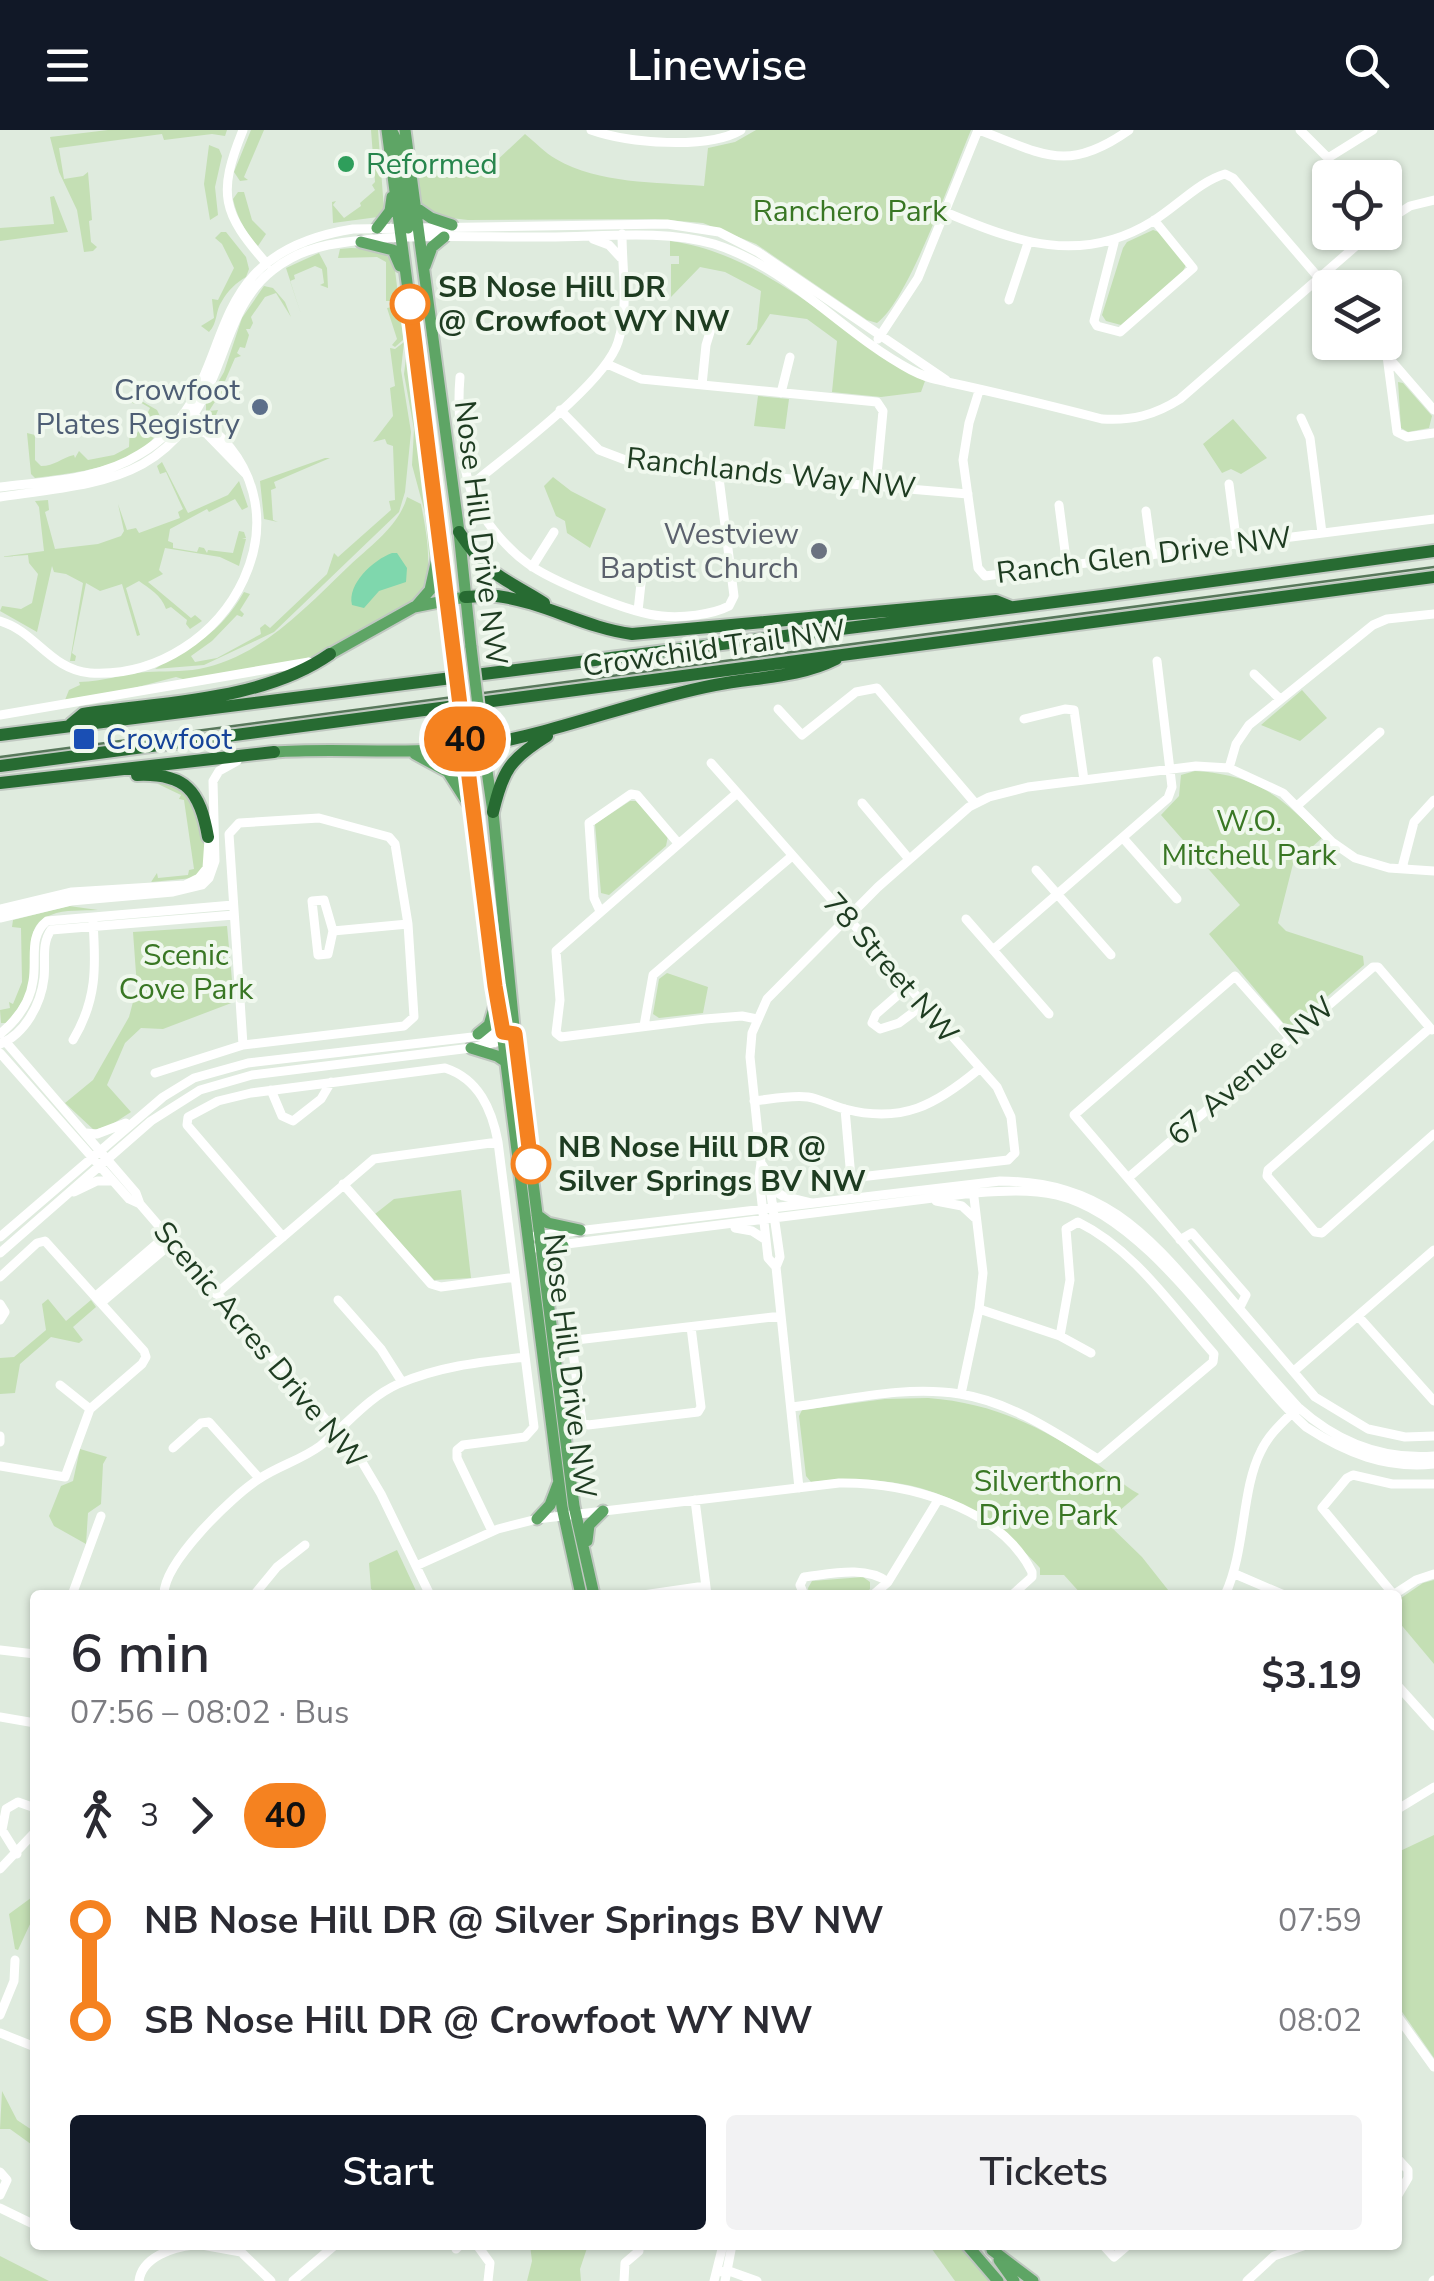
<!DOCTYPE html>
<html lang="en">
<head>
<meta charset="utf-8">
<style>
	:root { --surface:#fff; --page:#f2f2f3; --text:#2b2b33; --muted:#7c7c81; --accent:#111827 }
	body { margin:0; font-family:"Nunito Sans",sans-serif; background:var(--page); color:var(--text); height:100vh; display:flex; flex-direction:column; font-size:38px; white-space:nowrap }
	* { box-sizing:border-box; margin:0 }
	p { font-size:32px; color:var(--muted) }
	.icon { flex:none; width:55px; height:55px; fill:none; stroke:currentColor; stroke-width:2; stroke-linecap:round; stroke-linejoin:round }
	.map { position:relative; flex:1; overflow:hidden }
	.drawer { position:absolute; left:30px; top:1460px; width:1372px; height:660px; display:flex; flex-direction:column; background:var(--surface); border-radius:10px; box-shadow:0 2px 8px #0004 }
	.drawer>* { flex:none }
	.badge { padding:0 20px; border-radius:32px; font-size:35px; line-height:65px }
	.tools { position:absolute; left:1312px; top:30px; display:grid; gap:20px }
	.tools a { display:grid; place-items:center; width:90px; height:90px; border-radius:10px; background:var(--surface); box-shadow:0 2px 8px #0004; font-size:50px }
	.map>.badge { position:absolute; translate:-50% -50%; box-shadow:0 0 0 5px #fff }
	.legs { display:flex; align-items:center; gap:15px; height:110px; padding:0 40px; font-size:32px }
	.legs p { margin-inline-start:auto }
	.head { display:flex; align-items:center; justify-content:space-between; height:170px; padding:0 40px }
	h1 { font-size:55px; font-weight:600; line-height:75px }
	.primary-button { display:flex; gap:20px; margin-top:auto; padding:20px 40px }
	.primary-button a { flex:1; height:115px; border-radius:10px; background:var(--accent); color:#fff; font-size:40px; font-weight:600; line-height:115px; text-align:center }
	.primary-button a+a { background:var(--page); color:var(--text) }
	ul { padding:0 40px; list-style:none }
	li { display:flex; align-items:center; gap:35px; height:100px; font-size:38px }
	li i { display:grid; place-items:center; width:15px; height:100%; margin:0 12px; background:currentColor }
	li i::after { content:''; width:25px; height:25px; margin:-12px; border:8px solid; border-radius:50%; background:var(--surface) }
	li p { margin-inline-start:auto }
	li:first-child i { background:linear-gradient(#0000 50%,currentColor 0) }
	li:last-child i { background:linear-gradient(currentColor 50%,#0000 0) }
	header { display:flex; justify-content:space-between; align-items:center; height:130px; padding:0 40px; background:var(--accent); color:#fff; font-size:45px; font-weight:600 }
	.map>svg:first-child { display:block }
	.green { fill:#c4dfb4 }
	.water { fill:#7fd7ad }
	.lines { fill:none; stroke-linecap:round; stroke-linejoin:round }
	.major-casing { stroke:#c0c8c1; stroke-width:15 }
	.highway-casing { stroke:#c0c8c1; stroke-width:16 }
	.minor { stroke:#fff; stroke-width:9 }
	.major { stroke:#5ea565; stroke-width:11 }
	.highway { stroke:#276b32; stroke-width:12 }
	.tram { stroke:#58785b; stroke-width:2.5 }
	.major-bridge-casing { stroke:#c0c8c1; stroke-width:15; stroke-linecap:butt }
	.major-bridge { stroke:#5ea565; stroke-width:11 }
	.line-1-casing { stroke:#fff; stroke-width:22 }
	.line-1 { stroke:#f58220; stroke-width:15 }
	.leisure-dot { fill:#2e9e5b; stroke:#f0f8ee; stroke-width:4 }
	.stop-1-dot { fill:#fff; stroke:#f58220; stroke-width:5 }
	.service-dot { fill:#5c6f8a; stroke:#f0f8ee; stroke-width:4 }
	.worship-dot { fill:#6b7280; stroke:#f0f8ee; stroke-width:4 }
	.transit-dot { fill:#1a4fb4; stroke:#f0f8ee; stroke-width:4 }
	.labels { text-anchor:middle; stroke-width:8; stroke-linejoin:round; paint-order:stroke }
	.leisure-label { font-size:30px; fill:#27864d; stroke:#f0f8ee; text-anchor:start }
	.park-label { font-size:30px; fill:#397724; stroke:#f0f8ee }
	.stop-label { font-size:30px; font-weight:bold; fill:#1e3c21; stroke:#f0f8ee; text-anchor:start }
	.service-label { font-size:30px; fill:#4e5e75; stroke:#f0f8ee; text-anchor:end }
	.street-label { font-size:30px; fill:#1e3c21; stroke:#f0f8ee }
	.worship-label { font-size:30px; fill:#5b616d; stroke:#f0f8ee; text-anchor:end }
	.transit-label { font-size:30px; fill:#164399; stroke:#f0f8ee; text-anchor:start }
</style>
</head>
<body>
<header><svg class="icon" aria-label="menu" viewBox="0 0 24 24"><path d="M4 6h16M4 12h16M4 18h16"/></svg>Linewise<svg class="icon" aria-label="search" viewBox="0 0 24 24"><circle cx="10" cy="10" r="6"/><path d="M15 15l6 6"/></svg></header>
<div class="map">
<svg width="1434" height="2151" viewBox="0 0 1434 2151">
	<rect width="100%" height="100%" fill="#dfebde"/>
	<path class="green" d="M108 0H227L225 6 212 4 164 10 162 4 59 18 64 49 83 46 88 42 92 90 89 91 91 112 97 117 93 121 84 122 77 80 59 42 50 7Z
		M251 0H264L244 47 248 50 240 51 234 42Z
		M371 0H378L384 80 378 87 333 93 332 72 336 71 333 75 344 88 361 76 360 73 375 60 372 55 375 52Z
		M756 0H971C953 42 909 170 877 193L867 190 756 114 703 93 655 89 468 90 442 87 420 77 414 42 494 33 525 4C535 12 545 23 556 29 599 54 656 52 704 56L708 18 735 12Z
		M209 15 219 19 222 26 215 57 218 85 210 90 204 54Z
		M238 62H244L252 90 266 104 258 116C245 102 237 87 233 69Z
		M54 66 68 102 0 111V98L54 94 50 67Z
		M1153 100 1159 102 1186 135 1182 143 1121 195 1106 191 1102 185 1123 118 1127 112Z
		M221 102H226L246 127 249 139 246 147C236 153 228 160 222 171 215 181 218 193 209 202L201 196 214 188 212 169 218 170 234 138 222 114 215 108Z
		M670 111C759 123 829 191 901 239L925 251 921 262 881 267 832 262 837 211 807 189 770 184 750 215H746L757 199 761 161 725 142 700 137 671 167V134H679V126H670Z
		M351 118 379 119 394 132 403 205V210L395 217 392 215 397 209 387 178 392 177 391 171H386V132L377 127 338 128 340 119Z
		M319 123 327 138 328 158 320 155 324 153 322 139 315 136 294 145 295 149 290 151 301 184 286 138Z
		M264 156 273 158 285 172 291 187 276 163 265 167 251 187 253 193 250 199H246L249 205 245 218 240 217 237 223 241 226 235 228 222 258 227 262 220 264 209 281 218 280 216 285 226 292 218 297 206 286V273L224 242 242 188Z
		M404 212 401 240 411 302 405 362 399 382 274 502 204 535 155 539C194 513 217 508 244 462L250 464 240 480 244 484 242 487 237 485 212 511 191 526 195 532 217 528 261 504 260 498 265 494 270 498 327 444 334 423 338 427 391 380 389 371 395 370 393 316 387 314 385 309 373 312 393 286 390 258 395 256 390 218 395 219Z
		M407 219 432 425 431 443 425 383 412 335 414 299 404 244Z
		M1398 252 1403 253 1432 286 1429 298 1408 302 1401 298Z
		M131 265 157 280 162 290C153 336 73 343 35 348L31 344 27 303 35 305V330L41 336C55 336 61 328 74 325L75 328 79 321 88 330 114 325 129 317 130 296 137 303 150 289 147 284 150 278 138 271 135 274 130 272Z
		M758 266 789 269 785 299 754 296Z
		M1233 289 1267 328 1241 344 1231 339 1222 343 1203 314Z
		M325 328H330L274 352 276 358 271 360 273 390 278 392 264 389 260 351Z
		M162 332 188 383 228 365 239 351 248 377 242 380 235 369 209 382 207 379 170 399 168 411 173 413V418L197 422 199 417 204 418 207 423 208 420 233 423 239 401 244 402 246 408H242L246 409 239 436 220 427 165 418 159 440 163 444 148 452 191 488 195 485 202 491 190 499 186 494 187 490 171 477 166 479C161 465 150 459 139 451L126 458 140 505 137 506 122 454 100 461 86 453 72 523 76 526 75 531H70L83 453 66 444 54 442 52 436 37 502 0 481 2 476 21 479 32 473 38 444 29 433 28 425 0 427 44 421 39 377 35 371 48 370 49 380 45 382 55 419 98 414 121 406 124 401 118 374 127 400 136 398 139 403 180 388 178 382 183 379 166 342 160 344 157 336Z
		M553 347 571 361 606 379 590 418 567 403 565 391 556 386 544 356Z
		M407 367 421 374C427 404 434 443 420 468L318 524 301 530 186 550 176 547 130 559 65 570 69 560 80 555 79 552C104 552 124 543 147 542 163 541 182 542 199 539 261 527 305 478 349 436 370 416 399 396 407 367Z
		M1302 560 1327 588 1300 611 1261 595Z
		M1195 641C1257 645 1280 666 1322 708L1293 734 1278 793 1286 801 1363 826 1364 835 1293 896 1285 895 1209 804 1240 775 1161 685 1179 666 1181 645Z
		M170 651C204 676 206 694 205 735L193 748 151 752 157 743 158 748 188 745 189 740 194 739 184 670 179 669 181 665 158 654Z
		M630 671H636L668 706 666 716 609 765 601 763 595 694Z
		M69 776 98 780C83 781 65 779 51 785 21 795 36 828 30 853 25 869 17 881 6 893H1L0 880 10 878 9 872 13 874 22 852 21 798 12 797 13 790Z
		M227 796 234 872 163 899 141 898 125 913 107 955 131 982 111 995 94 1000 65 973 93 950 129 887 137 857 133 802Z
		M667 843 708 857 703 883 659 888 653 884 659 849Z
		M461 1060 471 1148 434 1150 375 1084 394 1069Z
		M48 1169 66 1191 91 1170 96 1177 73 1197 83 1210 79 1213 51 1207 20 1234 15 1263 0 1264V1228L14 1227 46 1200 42 1174Z
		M928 1268C993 1273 1040 1296 1094 1332 1110 1342 1122 1355 1139 1364L1106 1392 1142 1427 1172 1465H1082L1064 1445H1040V1438C971 1364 911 1342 811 1352L806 1346 799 1286 802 1280 885 1269Z
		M80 1319 107 1327 103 1334 101 1374 88 1383 86 1414 54 1396 49 1386 61 1356 73 1351Z
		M397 1420 418 1465H379L371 1459 369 1433Z
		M863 1447 870 1452V1459L864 1465H809L808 1458 812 1451Z
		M1434 1450V1534L1398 1491V1470L1423 1453Z
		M1434 1705V1928L1398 1876V1722Z
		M35 1765V1790L31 1792 18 1820 15 1819 9 1784Z
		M2 1961 17 1990 35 2002V2017L10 1999H0Z
		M530 2115H588L580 2139 581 2151H527L532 2131Z
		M929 2115H960L992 2151H955Z
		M0 2126 49 2151H0Z"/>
	<path class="water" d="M392 423H397L407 438 406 452 379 461 364 478 352 475C347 454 373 430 392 423Z"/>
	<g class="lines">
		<g class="major-casing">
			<path id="major" d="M387 0 455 519
				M391 0C408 26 403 68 408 98
				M405 0 459 402 471 517
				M415 77 431 88 452 95
				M377 98 390 81 392 67
				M361 112 393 120 400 136
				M425 136 432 117 444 107
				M417 475 430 460 438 424
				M330 524 414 477 465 467
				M481 600 493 682 516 918 574 1376 594 1465
				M464 601 562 1377 581 1465
				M274 622C340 617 408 626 474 616
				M415 624 448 642 469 675
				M478 904 489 895 495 875
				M471 918 497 926 506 932
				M537 1085 548 1093 580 1100
				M547 1148 554 1124 563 1116
				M537 1389 550 1375 558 1354
				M587 1411 589 1395 603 1381
				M967 2115 998 2151
				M992 2120 1033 2151
				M999 2130 1014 2151"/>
		</g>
		<g class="highway-casing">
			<path id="highway" d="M459 402C490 448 501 446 544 473
				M465 467C476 467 486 465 497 466 544 472 585 498 632 504L996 471 1011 477
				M71 594 83 584C162 572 263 571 330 524
				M0 605 1102 466 1434 421
				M483 615C562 601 637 570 715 555 755 547 799 548 836 529
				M0 636 1434 447
				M137 645C186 643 200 661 208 707
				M0 653 274 622
				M493 682C503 640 510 629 547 606"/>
		</g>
		<path class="minor" d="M243 0C217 64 222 83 267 134
			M591 0C628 13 707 20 741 0
			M979 0C1043 24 1067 44 1129 0
			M1300 0 1328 28 1373 0
			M945 82C1016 112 1081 136 1153 91 1176 77 1200 51 1225 44L1233 48 1330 161
			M1385 92 1410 76 1434 70
			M593 109 609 115 621 128
			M1115 109 1094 191 1097 196 1120 202 1193 138 1154 90
			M1009 170 1028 113
			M878 209 918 148 978 0
			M1375 212 1434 280
			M1387 226 1397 302 1407 307 1434 303
			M607 234 641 249 877 272 883 281 876 355
			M460 247C457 281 461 345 477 375 488 396 508 419 527 433 551 451 632 484 662 486 681 488 712 485 729 476L734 466 718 340
			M702 255 706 215 716 183
			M979 261 969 293 963 330 978 438 985 446 1434 389
			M781 263 790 227
			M560 280 599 320 628 331 768 347 968 364
			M1301 288 1310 308 1322 403
			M185 293 207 304 246 344
			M1229 354 1237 415
			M470 356C507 325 605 254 618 212 629 178 622 139 622 104
			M0 357C47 351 99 350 140 324 249 258 182 126 353 99L667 94 719 102 758 122 946 250
			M0 367C113 351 175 351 220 230 233 196 243 163 273 140 288 128 309 119 328 115 400 102 475 108 548 107 601 107 662 99 714 114 790 138 843 204 911 240 924 247 934 249 947 252 999 263 1051 276 1102 289 1132 291 1155 285 1180 269L1372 102
			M1059 375 1067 437
			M1146 381 1152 425
			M532 437 554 402
			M638 481 643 435
			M0 491C35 501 51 540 90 543 228 551 328 371 192 284
			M1254 544 1280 569
			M778 579 802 605 856 562 877 558 975 673
			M0 585 309 532
			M1024 589 1065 579 1074 580 1084 650
			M711 633 997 957 1011 987 1015 1023 1008 1030 851 1048 845 979
			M1229 638 1236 614 1249 595 1373 495 1387 489 1434 484
			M736 664 556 821 560 870 556 903 561 907 705 889 742 886 757 889
			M862 673 909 729
			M1298 675 1380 602
			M319 688 389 707 395 714 408 794 414 887 404 896 243 915 229 704 239 693Z
			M1123 708 1177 769
			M1402 738 1414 692 1434 670
			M1036 740 1111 825
			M0 779 72 762 185 755 199 748 207 738 209 709
			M600 781 594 768 589 693 631 664 637 665 678 713
			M0 788 71 771 173 762 202 755 209 748 215 731 213 651 219 641 237 631
			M966 789 1049 884
			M333 801 324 770 312 771 318 825 328 824 333 801 408 794
			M993 820 1168 668 1172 657 1157 531
			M907 857 876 884 872 893 880 899 899 893 923 875
			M644 896 653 845 792 726
			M1430 898 1268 1040 1267 1046 1315 1102 1322 1103 1434 1004
			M0 904C17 890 30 873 33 851 37 829 28 806 47 791L233 775
			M1289 907 1235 846 1074 985 1315 1267 1368 1299 1405 1307 1434 1306
			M73 910C97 870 96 837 93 792
			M5 911 136 1063 140 1074
			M0 914C25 904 41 874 44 848 46 832 41 814 51 800L234 785
			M0 923 129 1069 140 1074 362 1332 381 1364 430 1465
			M155 943 243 915
			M271 960 282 986 293 991 321 969 331 952
			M754 971C772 969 790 965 808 967 821 969 832 976 845 979 902 994 936 975 979 939
			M86 1003 97 1004 126 993
			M761 1033 768 1044 780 1127 776 1137 799 1358
			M1128 1048 1373 837H1378L1432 900
			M343 1054 431 1154 441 1157 515 1147
			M771 1059 783 1066 812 1073
			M74 1062 97 1051H111
			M936 1071 962 1076 975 1088
			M735 1098 752 1101 766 1110
			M535 1106 1000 1051C1102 1052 1144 1101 1206 1172 1236 1207 1267 1243 1298 1277 1337 1312 1381 1330 1434 1326
			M0 1107 163 967 194 948 248 933 507 903
			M283 1107 187 995 188 987 218 971 251 963 445 938C479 949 492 980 498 1012L534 1297 525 1307 463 1315 457 1320V1328L492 1401
			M1180 1110 1192 1103 1246 1165 1240 1177
			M535 1118 973 1063C1002 1061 1029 1059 1057 1065 1153 1088 1234 1230 1306 1297 1346 1323 1386 1339 1434 1334
			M0 1123 151 991 200 960 252 945 471 918 509 909
			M776 1137 768 1128 759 1047 761 1033 750 927 752 903 767 869 878 757 969 677 989 667 1028 657 1196 636 1229 638 1283 663 1332 712 1355 728 1389 738 1434 741
			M0 1147 37 1113 45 1111 144 1221 146 1227 142 1234 90 1279 65 1347 0 1336
			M216 1164 374 1029 498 1012
			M96 1166 166 1106
			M338 1170 381 1219 402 1252
			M102 1172 173 1112
			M0 1174 5 1182 0 1190
			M979 1179 1060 1206 1091 1223
			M1358 1186 1434 1271
			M691 1197 701 1277 698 1282 588 1295 582 1292 572 1214 576 1210 781 1186
			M1294 1241 1434 1120
			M60 1255 90 1279
			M961 1264 979 1179 983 1143 973 1059
			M792 1277C847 1270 905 1255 960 1264 1011 1272 1056 1303 1098 1329L1213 1232 1214 1224C1172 1177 1135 1120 1078 1092L1066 1099 1070 1150 1060 1206
			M0 1306V1312
			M173 1318 201 1293 209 1292 259 1348
			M695 1370 707 1465
			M416 1436 498 1399 537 1389 839 1353C905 1352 999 1376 1032 1442V1447L1012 1465
			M1235 1444 1284 1465
			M72 1465 101 1386
			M164 1465C163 1433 232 1366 259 1349 278 1336 301 1330 320 1316 346 1296 367 1268 398 1254 440 1236 480 1232 525 1227
			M254 1465 277 1437 305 1415
			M643 1465 705 1456
			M804 1465 800 1455 804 1447C830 1444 865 1435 888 1452
			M873 1465 888 1452 938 1370
			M1225 1465C1246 1420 1241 1360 1261 1321 1269 1304 1283 1292 1296 1279
			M1393 1465 1416 1450 1434 1444
			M1394 1465 1322 1378 1347 1348 1353 1345 1392 1354H1434
			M0 1520 35 1524
			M1398 1556 1434 1596
			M0 1587 35 1593
			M1398 1679 1434 1657
			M17 1724 2 1700 6 1679 18 1672 35 1678
			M0 1739 35 1702
			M0 1885 14 1851 15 1830
			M1398 1887 1434 1937
			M0 1903 35 1917
			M1398 2029 1408 2040V2048L1398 2065
			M0 2042 7 2050 0 2065
			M0 2078 35 2095
			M202 2115 241 2122 271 2151
			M477 2115 490 2133 488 2151
			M1103 2115 1114 2127 1128 2115
			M456 2119 460 2115
			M718 2142 729 2141 757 2151
			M139 2151C142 2127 173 2117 194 2115
			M293 2151 335 2115
			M624 2151 625 2133 639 2121
			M714 2151 723 2115
			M725 2151 732 2115
			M1247 2151 1274 2126 1306 2115
			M1433 2151 1434 2150"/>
		<use href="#major" class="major"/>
		<use href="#highway" class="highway"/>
		<path class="tram" d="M0 627 1434 437"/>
		<g class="major-bridge-casing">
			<path id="major-bridge" d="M471 517 481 600
				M455 519 464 601"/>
		</g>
		<use href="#major-bridge" class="major-bridge"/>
	</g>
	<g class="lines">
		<g class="line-1-casing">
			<path id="line-1" d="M410 174 495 856 503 902 515 904 531 1034"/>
		</g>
		<use href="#line-1" class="line-1"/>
	</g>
	<circle class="leisure-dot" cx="346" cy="34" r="10"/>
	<g class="stop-1-dot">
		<circle cx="410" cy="174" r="18"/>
		<circle cx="531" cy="1034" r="18"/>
	</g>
	<circle class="service-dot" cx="260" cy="277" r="10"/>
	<circle class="worship-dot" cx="819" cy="421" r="10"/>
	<rect class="transit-dot" x="72" y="597" width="24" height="24" rx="5"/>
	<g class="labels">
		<g class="leisure-label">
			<text x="366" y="44">Reformed</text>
		</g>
		<g class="park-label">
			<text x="850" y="91">Ranchero Park</text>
			<text x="1249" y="701">W.O.<tspan x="1249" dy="34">Mitchell Park</tspan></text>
			<text x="186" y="835">Scenic<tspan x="186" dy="34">Cove Park</tspan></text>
			<text x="1048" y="1361">Silverthorn<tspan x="1048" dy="34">Drive Park</tspan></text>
		</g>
		<g class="stop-label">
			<text x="438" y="167">SB Nose Hill DR<tspan x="438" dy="34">@ Crowfoot WY NW</tspan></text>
			<text x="558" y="1027">NB Nose Hill DR @<tspan x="558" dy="34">Silver Springs BV NW</tspan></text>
		</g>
		<g class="service-label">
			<text x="240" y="270">Crowfoot<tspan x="240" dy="34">Plates Registry</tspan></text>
		</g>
		<g class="street-label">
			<text transform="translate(771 343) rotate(6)" y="10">Ranchlands Way NW</text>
			<text transform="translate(481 403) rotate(83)" y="10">Nose Hill Drive NW</text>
			<text transform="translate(1144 425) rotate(-7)" y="10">Ranch Glen Drive NW</text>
			<text transform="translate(714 518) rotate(-8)" y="10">Crowchild Trail NW</text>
			<text transform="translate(891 838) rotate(49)" y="10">78 Street NW</text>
			<text transform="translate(1251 941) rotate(-41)" y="10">67 Avenue NW</text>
			<text transform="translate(260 1215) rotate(50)" y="10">Scenic Acres Drive NW</text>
			<text transform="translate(570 1236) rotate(83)" y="10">Nose Hill Drive NW</text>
		</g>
		<g class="worship-label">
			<text x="799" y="414">Westview<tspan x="799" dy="34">Baptist Church</tspan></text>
		</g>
		<g class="transit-label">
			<text x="106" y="619">Crowfoot</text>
		</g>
	</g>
</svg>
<div class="tools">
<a><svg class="icon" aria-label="locate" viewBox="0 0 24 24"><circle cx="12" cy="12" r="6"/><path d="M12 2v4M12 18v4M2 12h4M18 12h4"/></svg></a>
<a><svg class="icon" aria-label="layers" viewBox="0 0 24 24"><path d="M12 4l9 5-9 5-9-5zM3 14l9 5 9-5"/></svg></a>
</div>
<b class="badge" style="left:465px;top:609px;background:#f58220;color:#111">40</b>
<section class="drawer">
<div class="head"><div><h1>6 min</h1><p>07:56 – 08:02 · Bus</p></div><b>$3.19</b></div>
<div class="legs"><svg class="icon" aria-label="walk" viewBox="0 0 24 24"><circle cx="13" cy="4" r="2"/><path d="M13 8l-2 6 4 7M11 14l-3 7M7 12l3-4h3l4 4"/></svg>3<svg class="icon" aria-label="forward" viewBox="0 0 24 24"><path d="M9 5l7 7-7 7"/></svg><b class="badge" style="background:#f58220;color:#111">40</b></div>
<ul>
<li><i style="color:#f58220"></i><b>NB Nose Hill DR @ Silver Springs BV NW</b><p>07:59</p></li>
<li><i style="color:#f58220"></i><b>SB Nose Hill DR @ Crowfoot WY NW</b><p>08:02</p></li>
</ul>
<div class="primary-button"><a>Start</a><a>Tickets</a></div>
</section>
</div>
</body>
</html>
